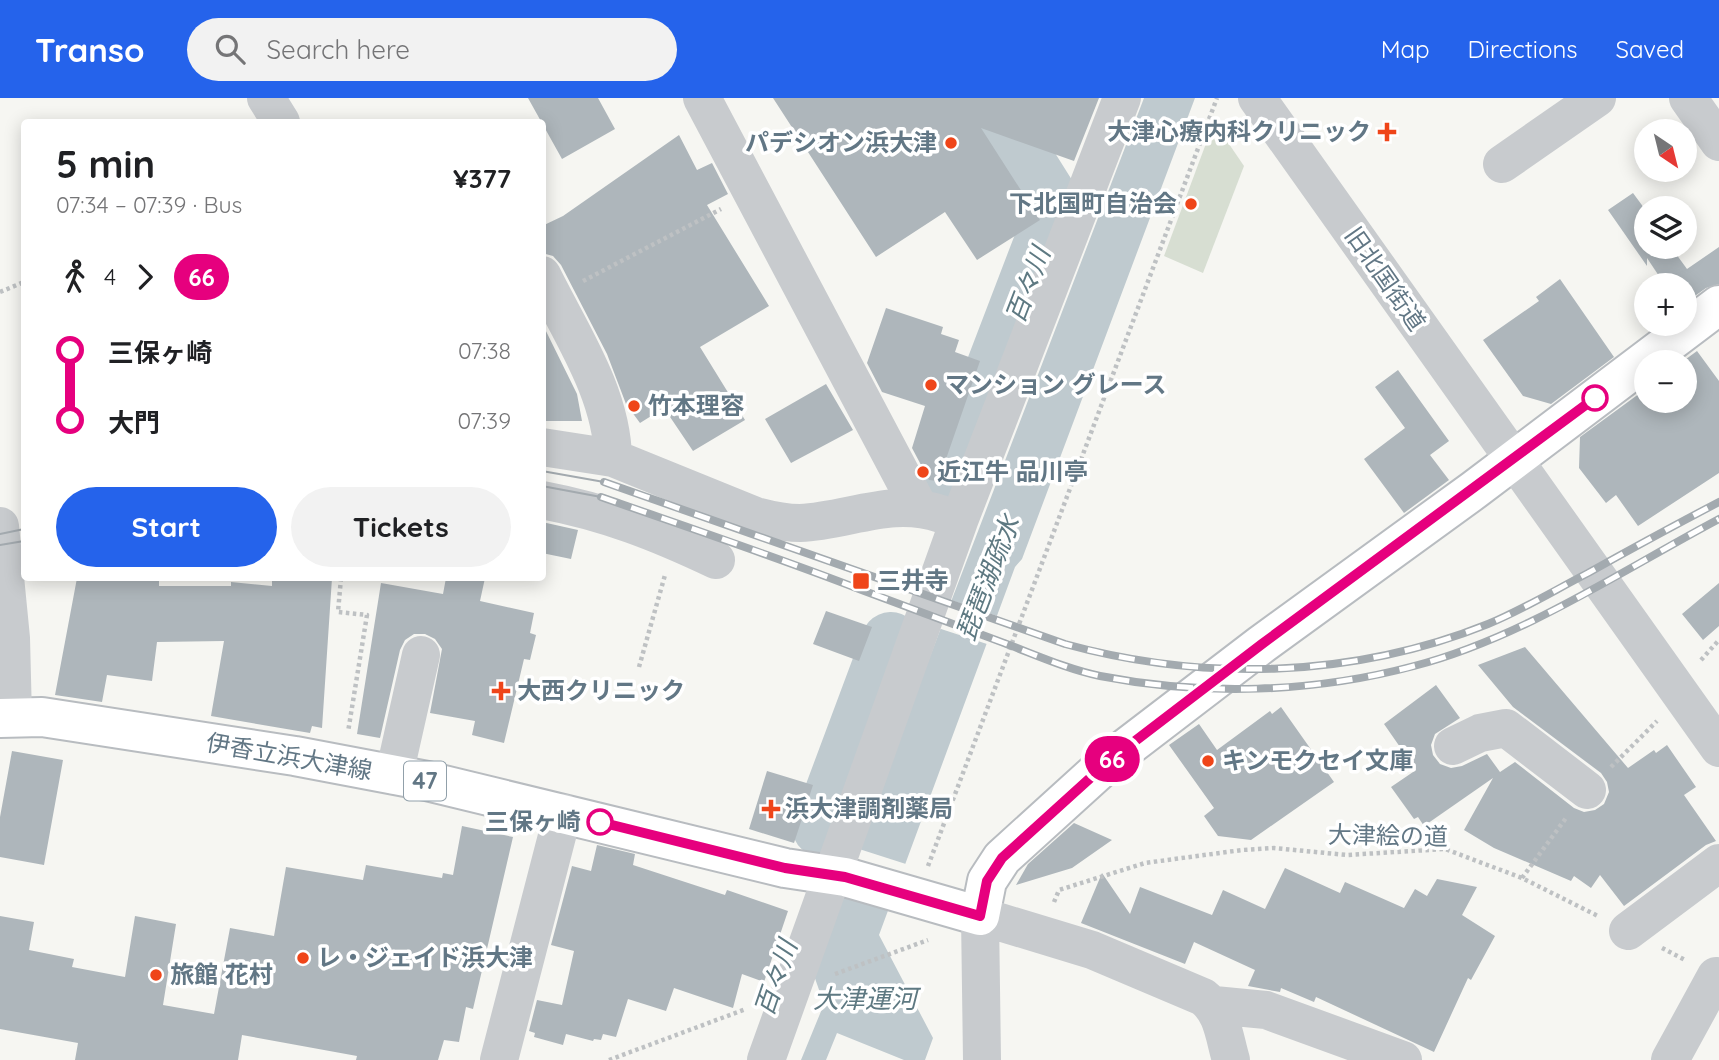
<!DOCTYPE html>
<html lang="en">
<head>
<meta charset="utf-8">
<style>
	:root { --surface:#fff; --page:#f2f2f2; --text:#202124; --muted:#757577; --accent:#2563eb }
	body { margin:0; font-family:Quicksand,"Noto Sans JP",sans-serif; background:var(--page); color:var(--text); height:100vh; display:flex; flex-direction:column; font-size:26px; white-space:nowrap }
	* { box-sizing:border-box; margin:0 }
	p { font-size:23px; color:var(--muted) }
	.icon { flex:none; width:38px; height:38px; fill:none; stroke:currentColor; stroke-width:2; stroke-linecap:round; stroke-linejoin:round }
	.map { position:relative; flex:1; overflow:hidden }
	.side { position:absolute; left:21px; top:21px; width:525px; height:462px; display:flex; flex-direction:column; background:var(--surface); border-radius:7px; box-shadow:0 4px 18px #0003 }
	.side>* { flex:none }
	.badge { padding:0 14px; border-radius:23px; font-size:24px; line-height:46px }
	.needle { width:46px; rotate:145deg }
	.fabs { position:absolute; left:1634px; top:21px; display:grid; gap:14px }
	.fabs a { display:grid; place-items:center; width:63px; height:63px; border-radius:50%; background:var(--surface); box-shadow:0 4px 18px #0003; font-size:35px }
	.map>.badge { position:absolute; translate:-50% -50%; box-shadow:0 0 0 4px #fff }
	.legs { display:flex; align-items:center; gap:10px; height:77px; padding:0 35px; font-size:23px }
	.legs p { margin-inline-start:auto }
	.summary { display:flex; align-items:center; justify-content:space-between; height:119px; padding:0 35px }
	h1 { font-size:38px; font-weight:700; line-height:52px }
	.cta { display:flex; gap:14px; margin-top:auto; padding:14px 35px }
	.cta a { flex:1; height:80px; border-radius:42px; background:var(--accent); color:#fff; font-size:28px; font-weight:700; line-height:80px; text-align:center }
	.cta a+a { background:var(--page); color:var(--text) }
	ul { padding:0 35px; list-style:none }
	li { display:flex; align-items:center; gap:24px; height:70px; font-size:26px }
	li i { display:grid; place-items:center; width:10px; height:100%; margin:0 9px; background:currentColor }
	li i::after { content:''; width:18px; height:18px; margin:-9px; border:5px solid; border-radius:50%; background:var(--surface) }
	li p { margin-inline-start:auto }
	li:first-child i { background:linear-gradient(#0000 50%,currentColor 0) }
	li:last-child i { background:linear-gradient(currentColor 50%,#0000 0) }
	header { display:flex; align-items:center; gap:42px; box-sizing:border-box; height:98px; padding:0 35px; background:var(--accent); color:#fff }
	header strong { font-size:33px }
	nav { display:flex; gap:38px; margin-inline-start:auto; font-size:24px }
	.search { width:490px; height:63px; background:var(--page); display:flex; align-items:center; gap:18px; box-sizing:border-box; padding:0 24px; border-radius:38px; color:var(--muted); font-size:26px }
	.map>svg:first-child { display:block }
	.green { fill:#d7ded2 }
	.water { fill:#bfcacf }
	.pier { fill:#f6f6f2 }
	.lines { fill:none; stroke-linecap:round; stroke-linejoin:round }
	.river { stroke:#bfcacf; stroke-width:60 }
	.building { fill:#aeb6bb }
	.major-casing { stroke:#b8bcc0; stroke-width:42 }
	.path { stroke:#bec1c3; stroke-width:4.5; stroke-dasharray:3.5 3.5; stroke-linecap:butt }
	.minor { stroke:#c8cbce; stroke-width:38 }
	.major { stroke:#fff; stroke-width:38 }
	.tram { stroke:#a3aaaf; stroke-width:2 }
	.rail-casing { stroke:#a3aaaf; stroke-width:8 }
	.rail { stroke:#fff; stroke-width:5; stroke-dasharray:16; stroke-linecap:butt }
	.line-1-casing { stroke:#fff; stroke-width:16 }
	.line-1 { stroke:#e6007e; stroke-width:10 }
	.poi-dot { fill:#ef4519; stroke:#fff; stroke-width:2.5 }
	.stop-1-dot { fill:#fff; stroke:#e6007e; stroke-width:3.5 }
	.labels { text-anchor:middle; stroke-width:7; stroke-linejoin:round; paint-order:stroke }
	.shield { fill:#fff; stroke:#91a0aa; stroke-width:2 }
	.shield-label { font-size:23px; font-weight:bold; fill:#627785 }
	.poi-label { font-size:24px; font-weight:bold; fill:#627785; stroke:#fff; text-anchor:start }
	.street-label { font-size:24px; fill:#627785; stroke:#fff }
	.stop-label { font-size:24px; font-weight:bold; fill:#627785; stroke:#fff; text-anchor:end }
	.water-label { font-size:26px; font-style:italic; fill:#5e7982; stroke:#fff }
</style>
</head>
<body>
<header>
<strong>Transo</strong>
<div class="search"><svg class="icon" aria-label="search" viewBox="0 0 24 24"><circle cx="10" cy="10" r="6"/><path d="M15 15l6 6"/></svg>Search here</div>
<nav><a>Map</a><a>Directions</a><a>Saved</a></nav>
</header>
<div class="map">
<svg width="1719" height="962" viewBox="0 0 1719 962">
	<rect width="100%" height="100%" fill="#f6f6f2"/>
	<path class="green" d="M1214 24 1244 68 1203 175 1164 158Z"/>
	<path class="water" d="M1144 0H1195L1022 461 1015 469 879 837 933 940 925 962H904L837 935 826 962H801L824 906 811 869Z"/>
	<path class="pier" d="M948 501 1000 519 990 547 938 530Z
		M856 750 909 767 892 812 839 795Z"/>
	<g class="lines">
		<path class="river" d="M952 385 1056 113 985 0
			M822 729 891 544"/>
	</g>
	<path class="building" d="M528 0H598L615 31 562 61Z
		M773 0H1099L1074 63 981 30 1040 122 977 162 945 114 876 159Z
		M679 37 697 72 712 65 728 96 707 107 769 208 700 249 745 322 693 353 664 310 640 325 626 306 607 256 561 167 553 158 542 155V128L563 118Z
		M1633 95 1647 114V149H1671L1687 171 1719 149V186L1706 190 1685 205V187H1665L1647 160V168L1608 112Z
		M1560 181 1614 259 1551 306 1523 298 1483 242 1539 203 1536 199Z
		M886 210 943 229 941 236 959 242 955 254 980 263 946 361 941 359 936 383 929 382 912 350 925 308 882 294 867 265Z
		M542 225 577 296 582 323H542Z
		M1697 253 1719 283V375L1638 428 1616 397 1606 405 1579 370 1580 339 1647 290V303H1685V264H1682Z
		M1398 272 1449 343 1430 357 1449 382 1404 415 1364 361 1405 330 1375 289Z
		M826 286 853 332 791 365 765 321Z
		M542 424 578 432 571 461 542 455Z
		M77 480H159V488H231V484L272 488V480H332L322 630 312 628 310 635 211 618 224 543 157 544 152 583 107 577 102 604 55 597Z
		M446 480H485L480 503 534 515 530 535 536 537 530 562 524 561 504 645 472 637 475 623 430 615 442 551 435 541 425 536H414L405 542 400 552 380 640 357 636 381 485 443 496Z
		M1719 485V528L1703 542 1682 516Z
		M826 513 872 529 859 563 813 546Z
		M1525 549 1628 670 1654 652 1656 655 1667 647 1696 689 1684 697 1716 743 1706 747 1624 808 1600 777 1591 790 1574 778 1571 783 1494 750 1464 732 1493 680 1424 728 1418 719 1414 721 1391 689 1416 672 1384 626 1436 587 1460 620 1435 636 1431 647 1433 657 1440 666 1451 670 1462 668 1487 656 1500 674 1515 664 1574 710 1584 714 1595 712 1604 706 1609 694 1607 684 1601 675 1513 609 1478 567Z
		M1281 609 1334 684 1251 742 1218 738 1204 718 1214 710 1169 647 1199 626 1217 652 1270 613 1272 616Z
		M12 653 63 662 44 767 0 759V719Z
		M767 673 813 687 794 745 749 731Z
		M1074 725 1112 742 1072 770 1016 787 1028 766Z
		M462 728 513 739 473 911 466 909 459 944 444 942 438 962H356L357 958 242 937 238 962H75L78 945 0 931V818L34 824 29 852 74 861 72 869 125 879 135 818 176 826 163 907 214 916 230 830 274 838 286 769 363 782 366 767 442 780 443 775 453 777Z
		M597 747 635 756 633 767 725 797 727 792 788 813 764 884 742 876 733 910 674 890 666 913 628 901 616 939 603 936 601 942 594 941 593 943 566 936 563 947 534 939 535 935 529 933 537 902 562 907 574 853 551 847 572 768 591 773Z
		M1285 770 1340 795 1345 784 1404 810 1415 791 1427 798 1437 781 1477 789 1462 817 1495 838 1471 882 1468 880 1434 954 1316 899 1314 904 1281 890 1280 894 1248 888 1255 872 1194 844 1185 866 1081 825 1102 775 1130 816 1140 789 1212 817 1223 792 1265 811Z"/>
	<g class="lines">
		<g class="major-casing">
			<path id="major" d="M0 620 42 619 295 658 427 683 785 770 845 779 980 818 987 783 1002 760 1109 663 1262 546 1474 392 1719 207"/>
		</g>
		<path class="path" d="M583 183 721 111
			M0 194 24 184
			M341 480 338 514 367 517 348 634
			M1701 562 1719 542
			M639 569 665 477
			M1611 669 1657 623
			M928 768 1217 0
			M1522 780 1566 720
			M1054 804 1059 792 1145 765 1242 752 1274 750 1347 757 1445 751 1522 780 1598 818
			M1662 850 1685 862
			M835 876 928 842
			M609 962 746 911"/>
		<path class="minor" d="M266 0 281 24
			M702 0 918 408
			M1257 0 1719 650
			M1688 0 1719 44
			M1502 66 1597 0
			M542 177C570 234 612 295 613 360
			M542 349 613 360 756 418C771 422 785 425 800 425 849 423 891 399 941 416
			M542 402C606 414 657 434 716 462
			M0 428 11 540 13 619
			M1453 648 1480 635 1506 630 1587 692
			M394 677 421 557
			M1628 833 1719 765
			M1214 907 1266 912 1403 962
			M499 962 563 715
			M766 962 959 423 1122 0
			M982 962 980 818 1092 852 1203 899C1223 914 1224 939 1231 962
			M1670 962 1716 878"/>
		<use href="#major" class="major"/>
		<path class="tram" d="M542 373 604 384
			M542 388 601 399
			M0 436 24 431
			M0 447 24 443"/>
		<g class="rail-casing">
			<path id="rail" d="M604 384 1065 546C1204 584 1354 580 1488 526 1522 512 1555 492 1588 475 1631 451 1675 427 1719 404
				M601 399C687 429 774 458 859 491 908 509 956 527 1004 545 1036 557 1067 571 1100 578 1203 598 1313 595 1414 568 1522 540 1621 473 1719 421"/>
		</g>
		<use href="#rail" class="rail"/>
	</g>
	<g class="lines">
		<g class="line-1-casing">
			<path id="line-1" d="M600 724 785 770 845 779 980 818 987 783 1002 760 1109 663 1262 546 1595 300"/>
		</g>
		<use href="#line-1" class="line-1"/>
	</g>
	<g class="poi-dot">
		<path d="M1383.5 23.5h7v7h7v7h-7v7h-7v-7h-7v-7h7z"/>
		<circle cx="951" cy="45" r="7"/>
		<circle cx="1191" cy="106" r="7"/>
		<circle cx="931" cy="287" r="7"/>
		<circle cx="634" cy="308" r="7"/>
		<circle cx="923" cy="374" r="7"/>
		<rect x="852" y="474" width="18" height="18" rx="3.5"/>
		<path d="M497.5 582.5h7v7h7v7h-7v7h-7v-7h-7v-7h7z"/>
		<circle cx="1208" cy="663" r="7"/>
		<path d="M767.5 700.5h7v7h7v7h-7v7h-7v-7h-7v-7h7z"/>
		<circle cx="303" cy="860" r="7"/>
		<circle cx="156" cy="877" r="7"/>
	</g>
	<g class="stop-1-dot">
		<circle cx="1595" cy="300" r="12"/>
		<circle cx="600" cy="724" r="12"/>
	</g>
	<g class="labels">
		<rect class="shield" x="404" y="663.5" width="42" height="39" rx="5"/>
		<g class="shield-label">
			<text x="425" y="691">47</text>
		</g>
		<g class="poi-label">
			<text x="1371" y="42" text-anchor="end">大津心療内科クリニック</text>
			<text x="937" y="53" text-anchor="end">パデシオン浜大津</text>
			<text x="1177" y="114" text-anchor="end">下北国町自治会</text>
			<text x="945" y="295">マンション グレース</text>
			<text x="648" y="316">竹本理容</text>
			<text x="937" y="382">近江牛 品川亭</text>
			<text x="877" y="491">三井寺</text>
			<text x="517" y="601">大西クリニック</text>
			<text x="1222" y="671">キンモクセイ文庫</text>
			<text x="785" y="719">浜大津調剤薬局</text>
			<text x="317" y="868">レ・ジェイド浜大津</text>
			<text x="170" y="885">旅館 花村</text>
		</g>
		<g class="street-label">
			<text transform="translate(1385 181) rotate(55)" y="8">旧北国街道</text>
			<text transform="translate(289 659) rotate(10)" y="8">伊香立浜大津線</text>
			<text transform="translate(1388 738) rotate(1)" y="8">大津絵の道</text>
		</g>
		<g class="stop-label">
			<text x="581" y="732">三保ヶ崎</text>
		</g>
		<g class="water-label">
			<text transform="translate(1028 187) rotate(-69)" y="9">百々川</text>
			<text transform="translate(988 480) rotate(-69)" y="9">琵琶湖疏水</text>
			<text transform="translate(776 880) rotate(-71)" y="9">百々川</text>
			<text x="865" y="910">大津運河</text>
		</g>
	</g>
</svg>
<div class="fabs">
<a><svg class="needle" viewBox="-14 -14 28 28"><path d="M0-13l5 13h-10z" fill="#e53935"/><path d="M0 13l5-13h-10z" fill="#757577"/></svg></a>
<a><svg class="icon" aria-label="layers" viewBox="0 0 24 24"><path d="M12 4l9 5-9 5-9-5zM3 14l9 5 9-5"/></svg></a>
<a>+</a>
<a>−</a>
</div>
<b class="badge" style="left:1112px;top:661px;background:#e6007e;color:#fff">66</b>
<section class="side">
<div class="summary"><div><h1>5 min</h1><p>07:34 – 07:39 · Bus</p></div><b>¥377</b></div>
<div class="legs"><svg class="icon" aria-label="walk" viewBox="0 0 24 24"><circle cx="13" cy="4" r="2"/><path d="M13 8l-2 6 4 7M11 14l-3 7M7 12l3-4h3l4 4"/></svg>4<svg class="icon" aria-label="forward" viewBox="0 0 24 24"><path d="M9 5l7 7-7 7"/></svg><b class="badge" style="background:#e6007e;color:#fff">66</b></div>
<ul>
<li><i style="color:#e6007e"></i><b>三保ヶ崎</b><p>07:38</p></li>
<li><i style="color:#e6007e"></i><b>大門</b><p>07:39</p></li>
</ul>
<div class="cta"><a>Start</a><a>Tickets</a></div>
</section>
</div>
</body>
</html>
